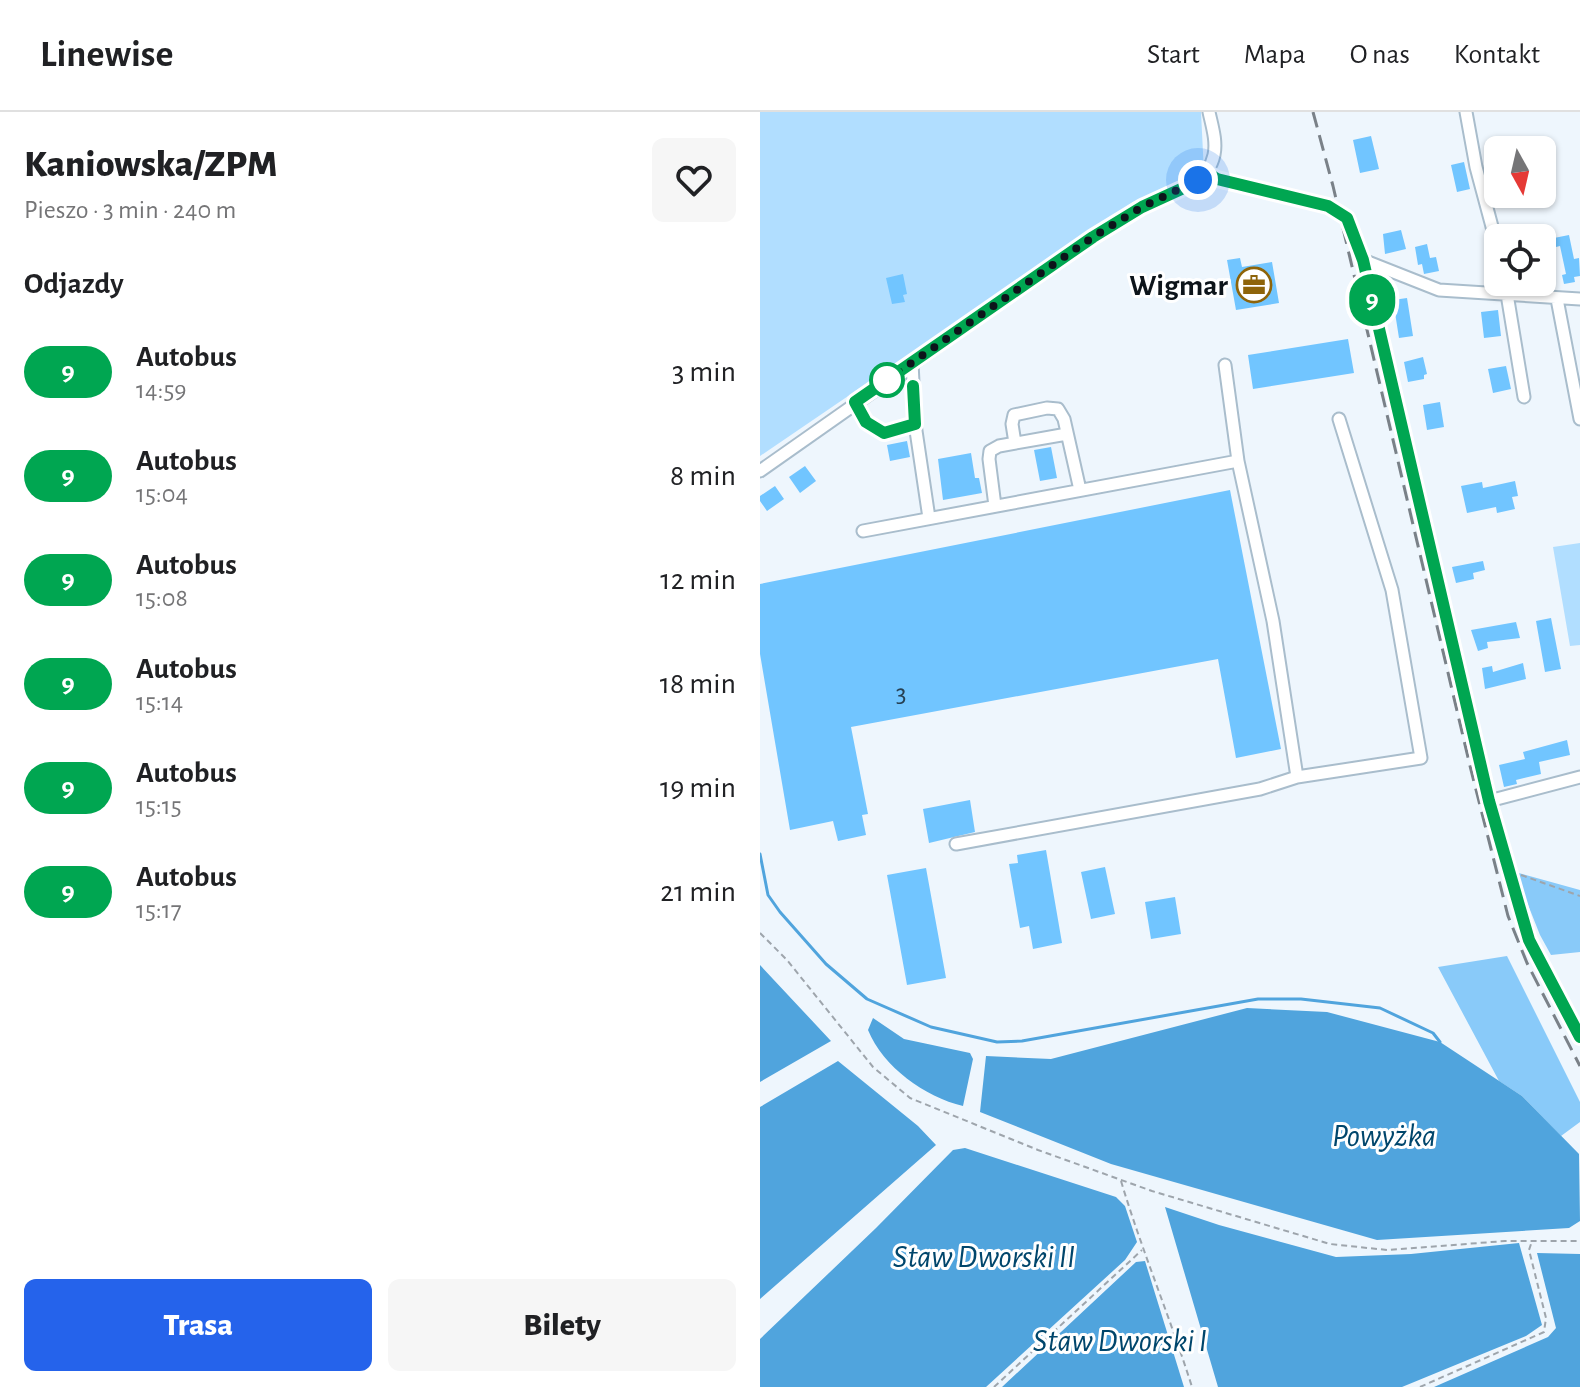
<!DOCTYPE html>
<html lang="pl">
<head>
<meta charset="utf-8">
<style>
	:root { --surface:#fff; --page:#f6f6f6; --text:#202124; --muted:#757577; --line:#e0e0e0; --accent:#2563eb }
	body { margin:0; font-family:"Alegreya Sans",sans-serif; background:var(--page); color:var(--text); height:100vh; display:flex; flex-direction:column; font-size:30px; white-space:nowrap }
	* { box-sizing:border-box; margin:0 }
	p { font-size:26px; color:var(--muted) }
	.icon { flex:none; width:44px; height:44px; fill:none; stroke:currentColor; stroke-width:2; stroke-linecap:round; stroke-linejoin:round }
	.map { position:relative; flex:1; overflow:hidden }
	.drawer { display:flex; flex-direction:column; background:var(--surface); width:760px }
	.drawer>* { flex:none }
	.badge { padding:0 16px; border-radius:26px; font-size:28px; line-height:52px }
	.needle { width:52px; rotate:172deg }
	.controls { position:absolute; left:724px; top:24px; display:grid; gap:16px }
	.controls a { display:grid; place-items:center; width:72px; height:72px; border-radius:12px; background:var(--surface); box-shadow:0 2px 6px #0004; font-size:40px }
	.you { position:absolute; width:40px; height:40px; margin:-20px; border:6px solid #fff; border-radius:50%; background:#1a73e8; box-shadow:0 0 0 12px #1a73e833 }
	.map>.badge { position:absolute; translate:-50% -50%; box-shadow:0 0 0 4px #fff }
	h2 { padding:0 24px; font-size:30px; line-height:72px }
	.round { display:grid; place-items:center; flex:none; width:84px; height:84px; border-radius:12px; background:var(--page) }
	.headline { display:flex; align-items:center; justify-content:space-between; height:136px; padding:0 24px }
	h1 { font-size:38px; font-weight:800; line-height:60px }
	.primary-button { display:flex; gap:16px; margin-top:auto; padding:16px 24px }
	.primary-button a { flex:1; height:92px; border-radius:12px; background:var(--accent); color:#fff; font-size:32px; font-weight:800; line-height:92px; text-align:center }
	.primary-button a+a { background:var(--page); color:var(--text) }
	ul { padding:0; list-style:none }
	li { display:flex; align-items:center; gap:24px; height:104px; padding:0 24px }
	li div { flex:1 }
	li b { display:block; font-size:30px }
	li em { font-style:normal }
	li .badge { min-width:88px; font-weight:700; text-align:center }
	header { display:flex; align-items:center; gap:48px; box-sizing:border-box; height:112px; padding:0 40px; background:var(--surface); border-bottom:2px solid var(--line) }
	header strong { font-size:38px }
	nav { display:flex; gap:44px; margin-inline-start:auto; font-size:28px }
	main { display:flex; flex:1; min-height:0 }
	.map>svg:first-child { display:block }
	.green { fill:#b1deff }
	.forest { fill:#89caf9 }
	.water { fill:#50a4dd }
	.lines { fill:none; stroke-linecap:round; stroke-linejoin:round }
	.stream { stroke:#50a4dd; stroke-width:3 }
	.building { fill:#71c5ff }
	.minor-casing { stroke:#a9bdcc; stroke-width:15 }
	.path { stroke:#9ea5ac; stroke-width:2; stroke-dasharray:6 4; stroke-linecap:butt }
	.minor { stroke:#fff; stroke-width:11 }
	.rail { stroke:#7a8188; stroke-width:3; stroke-dasharray:16 8; stroke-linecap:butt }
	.line-casing { stroke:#fff; stroke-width:18 }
	.line { stroke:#00a651; stroke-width:12 }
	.walk { stroke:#0d141a; stroke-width:8; stroke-dasharray:0 14.4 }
	.stop-dot { fill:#fff; stroke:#00a651; stroke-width:4 }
	.labels { text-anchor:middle; stroke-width:6; stroke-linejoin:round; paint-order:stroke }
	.number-label { font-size:26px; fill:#264053 }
	.poi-label { font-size:30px; font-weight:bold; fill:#0d141a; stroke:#fff; text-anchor:end }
	.water-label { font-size:32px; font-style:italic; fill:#00466c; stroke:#fff }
</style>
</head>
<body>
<header>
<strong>Linewise</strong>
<nav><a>Start</a><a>Mapa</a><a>O nas</a><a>Kontakt</a></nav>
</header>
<main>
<section class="drawer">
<div class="headline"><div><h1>Kaniowska/ZPM</h1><p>Pieszo · 3 min · 240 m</p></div><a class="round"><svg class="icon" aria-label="heart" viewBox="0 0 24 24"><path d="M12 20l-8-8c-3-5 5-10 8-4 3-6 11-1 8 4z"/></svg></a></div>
<h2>Odjazdy</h2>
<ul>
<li><span class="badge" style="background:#00a651;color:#fff">9</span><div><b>Autobus</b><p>14:59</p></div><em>3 min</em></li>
<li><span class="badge" style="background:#00a651;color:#fff">9</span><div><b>Autobus</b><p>15:04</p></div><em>8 min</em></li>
<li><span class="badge" style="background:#00a651;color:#fff">9</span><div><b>Autobus</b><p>15:08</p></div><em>12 min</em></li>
<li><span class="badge" style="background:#00a651;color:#fff">9</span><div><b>Autobus</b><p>15:14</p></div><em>18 min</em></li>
<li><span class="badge" style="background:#00a651;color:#fff">9</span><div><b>Autobus</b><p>15:15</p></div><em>19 min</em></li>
<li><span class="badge" style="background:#00a651;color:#fff">9</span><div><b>Autobus</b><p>15:17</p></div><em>21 min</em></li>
</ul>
<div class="primary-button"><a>Trasa</a><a>Bilety</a></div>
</section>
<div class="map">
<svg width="820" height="1275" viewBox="0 0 820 1275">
	<rect width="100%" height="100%" fill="#eef6fd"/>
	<path class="green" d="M0 0H441L444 61 373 90 0 344Z
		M820 431V533L810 534 793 435Z"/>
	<path class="forest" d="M755 760 820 778V840L791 843 780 823Z
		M747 844 820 990V1010L801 1024 762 984 739 969 678 855Z"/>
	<path class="water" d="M0 853 71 929 0 970Z
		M487 896 567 900 680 930 762 984 819 1042 820 1109 809 1116 617 1128 351 1052 220 1000 226 944 291 947Z
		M113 906 144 927 210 941 213 947 203 994C165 985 123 955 108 918Z
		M78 949 158 1014 176 1033 0 1187V995Z
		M205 1036 356 1085 365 1094 377 1130 365 1148 226 1275H0V1227L116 1116 193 1038Z
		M405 1095 459 1113 576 1145 651 1142 759 1131 782 1213 766 1224 642 1275H458Z
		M777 1141 820 1142V1275H674L788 1225 796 1216Z
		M385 1149 424 1275H242L376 1150Z"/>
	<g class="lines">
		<path class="stream" d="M0 742 8 783 20 800 66 852 107 887 171 915 237 930 262 929 498 887H541L620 896 673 921 680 930"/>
	</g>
	<path class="building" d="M611 24 619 57 600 61 593 28Z
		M704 50 710 77 697 80 691 53Z
		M641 118 646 137 625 142 623 122Z
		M809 123 814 147 819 146 820 164 814 165 815 170 804 172 802 163 806 162 800 134 796 135 794 126Z
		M667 132 670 146 676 145 679 159 664 162 662 152 658 153 655 135Z
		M480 146 482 155 512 150 519 191 476 198 467 148Z
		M143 162 147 182 143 183 145 190 132 192 126 166Z
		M647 186 653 224 639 226 633 188Z
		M738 198 741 224 724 226 721 200Z
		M588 227 594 261 493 277 488 243Z
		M663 245 667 262 664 263V267L648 270 644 250Z
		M746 254 751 277 733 281 728 257Z
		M680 290 684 315 667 318 663 293Z
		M147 329 150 345 130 349 127 333Z
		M291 335 297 366 280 369 274 338Z
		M211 341 215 366H219L222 381 183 388 178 347Z
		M45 354 56 369 40 381 29 365Z
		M755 369 758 384 752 385 755 397 737 401 736 395 707 401 701 374 722 370 723 376Z
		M15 374 24 387 7 399 0 389V384Z
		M470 378 521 637 476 646 458 547 91 615 108 702 102 703 106 723 78 729 73 709 30 718 0 542V472Z
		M723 449 725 458 713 461 714 467 696 471 692 455Z
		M791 506 801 557 785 560 776 509Z
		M756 510 760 526 727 530 728 536 718 539 711 518Z
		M763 551 766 567 725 577 722 556 732 554 733 560Z
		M807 628 810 643 779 650 781 662 756 668 757 672 744 675 739 653 765 647 763 640Z
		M210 688 215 720 169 731 163 697Z
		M286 738 302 831 273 837 269 814 260 816 249 752 258 751 257 743Z
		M345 755 355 802 331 807 321 760Z
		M166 756 186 866 147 873 127 763Z
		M415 785 421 822 391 827 385 790Z"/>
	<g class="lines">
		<g class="minor-casing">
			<path id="minor" d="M706 0 716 55 738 137
				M446 60 457 67 568 94 587 106 603 148 729 689 769 828 820 925
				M603 148 679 178 820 187
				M745 170 764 285
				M797 187 820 307
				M152 250 155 312 169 406
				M465 253 478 349 513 509 537 665
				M95 290 106 310 124 321 155 312
				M255 331 252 312 254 303 287 296 298 297 304 307 320 378
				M0 359 333 125C349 115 365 105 381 96 406 82 447 76 454 43 457 29 452 14 449 0
				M235 394 229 347 230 339 239 334 307 322
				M103 419 478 349
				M729 689 820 665
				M196 732 500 677 537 665 661 646 632 478 579 307"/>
		</g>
		<path class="path" d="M761 763 820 784
			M0 821 27 848 113 955 150 986 278 1038 392 1079 570 1132 627 1138 745 1129H820
			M361 1069C382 1139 410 1205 432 1275
			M234 1275 382 1138
			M660 1275 784 1220 786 1206 769 1138 771 1132"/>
		<use href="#minor" class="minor"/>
		<path class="rail" d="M553 0 573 74 711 658 748 804 767 851 820 954"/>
	</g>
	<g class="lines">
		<g class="line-casing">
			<path id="line" d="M153 274 155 312 124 321 106 310 95 290 333 125 382 95 430 73 446 60 457 67 568 94 587 106 603 148 729 689 769 828 820 925"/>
		</g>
		<use href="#line" class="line"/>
		<path class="walk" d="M127 268 333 125 382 95 438 68"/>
	</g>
	<defs>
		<g id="office-ring" transform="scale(1.8)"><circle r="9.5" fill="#fff" stroke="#8e640a" stroke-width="1.5"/><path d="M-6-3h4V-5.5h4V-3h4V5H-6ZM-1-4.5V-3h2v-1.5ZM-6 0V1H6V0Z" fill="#8e640a"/></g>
	</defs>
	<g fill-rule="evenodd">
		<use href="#office-ring" x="494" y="173"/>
	</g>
	<circle class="stop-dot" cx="127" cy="268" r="16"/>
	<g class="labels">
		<g class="number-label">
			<text x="141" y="590">3</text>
		</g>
		<g class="poi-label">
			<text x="468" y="183">Wigmar</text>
		</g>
		<g class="water-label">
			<text x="624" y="1034">Powyżka</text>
			<text x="224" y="1155">Staw Dworski II</text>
			<text x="360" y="1239">Staw Dworski I</text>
		</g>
	</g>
</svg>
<div class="controls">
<a><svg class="needle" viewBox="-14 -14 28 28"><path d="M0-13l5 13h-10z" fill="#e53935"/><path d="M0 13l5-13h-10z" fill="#757577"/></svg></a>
<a><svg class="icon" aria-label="locate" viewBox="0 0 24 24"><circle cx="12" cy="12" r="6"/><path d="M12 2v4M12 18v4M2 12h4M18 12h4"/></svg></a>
</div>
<div class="you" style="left:438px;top:68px"></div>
<b class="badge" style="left:612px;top:188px;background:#00a651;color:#fff">9</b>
</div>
</main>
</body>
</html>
